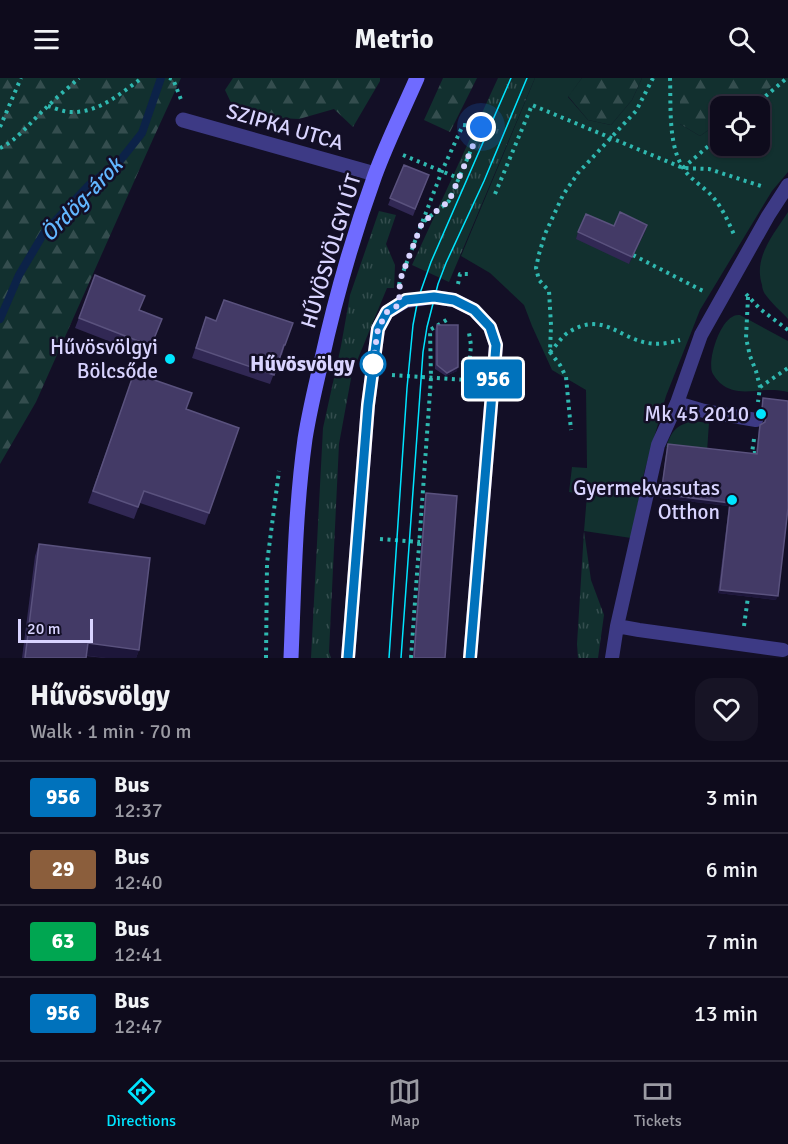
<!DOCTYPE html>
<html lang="en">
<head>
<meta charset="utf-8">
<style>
	:root { --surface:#0e0b1c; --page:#171425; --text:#f1f3f6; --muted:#9b9ba3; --line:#2e2b3b; --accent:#00e5ff }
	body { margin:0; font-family:Signika,sans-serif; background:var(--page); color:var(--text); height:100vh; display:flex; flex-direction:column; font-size:22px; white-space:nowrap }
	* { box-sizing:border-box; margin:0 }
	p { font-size:20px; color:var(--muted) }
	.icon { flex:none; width:33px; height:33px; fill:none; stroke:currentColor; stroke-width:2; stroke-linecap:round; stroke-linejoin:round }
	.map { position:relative; height:580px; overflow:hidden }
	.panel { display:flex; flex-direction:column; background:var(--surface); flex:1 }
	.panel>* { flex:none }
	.badge { padding:0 12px; border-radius:4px; font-size:21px; line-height:39px }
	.controls { position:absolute; left:710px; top:18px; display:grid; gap:12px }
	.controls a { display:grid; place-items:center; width:60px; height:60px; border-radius:12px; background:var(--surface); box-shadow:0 2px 4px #0004,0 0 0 2px var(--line); font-size:30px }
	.scale { position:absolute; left:18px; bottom:15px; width:75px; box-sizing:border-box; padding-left:6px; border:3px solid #d9d4ff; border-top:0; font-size:16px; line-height:21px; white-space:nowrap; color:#d9d4ff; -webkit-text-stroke:4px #130f26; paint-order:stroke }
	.you { position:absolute; width:30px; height:30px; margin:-15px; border:4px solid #fff; border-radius:50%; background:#1a73e8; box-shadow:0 0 0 9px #1a73e833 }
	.map>.badge { position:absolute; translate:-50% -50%; box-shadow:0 0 0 3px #fff }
	.round { display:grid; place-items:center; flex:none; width:63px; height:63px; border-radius:18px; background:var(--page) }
	.overview { display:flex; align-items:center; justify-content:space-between; height:102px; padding:0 30px }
	h1 { font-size:28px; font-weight:800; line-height:45px }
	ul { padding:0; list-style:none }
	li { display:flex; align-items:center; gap:18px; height:72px; padding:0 30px; border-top:2px solid var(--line) }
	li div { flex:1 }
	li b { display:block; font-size:22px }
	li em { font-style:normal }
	li .badge { min-width:66px; font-weight:700; text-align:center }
	header { display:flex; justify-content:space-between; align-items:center; height:78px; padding:0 30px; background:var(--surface); font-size:27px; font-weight:800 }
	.menu { display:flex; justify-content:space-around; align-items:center; height:84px; border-top:2px solid var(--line); background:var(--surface); font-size:16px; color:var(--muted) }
	.menu a { display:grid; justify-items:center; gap:3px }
	.menu .current { color:var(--accent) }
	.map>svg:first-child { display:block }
	.grass { fill:url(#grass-tufts) }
	.forest { fill:url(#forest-firs) }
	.green { fill:#12302f }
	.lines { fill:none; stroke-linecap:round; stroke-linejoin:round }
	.stream { stroke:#0c2248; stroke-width:8 }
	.path { stroke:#2fb8b0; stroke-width:4; stroke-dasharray:3 4.5; stroke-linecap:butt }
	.lane { stroke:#3d3a85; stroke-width:14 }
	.street { stroke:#3d3a85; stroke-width:15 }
	.secondary { stroke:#6f6bff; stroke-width:15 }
	.tram { stroke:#00e5ff; stroke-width:1.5 }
	.wall { fill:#312854 }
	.shaded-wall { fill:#1d163a }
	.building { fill:#433a66; stroke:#5a527e; stroke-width:1.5 }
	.line-casing { stroke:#fff; stroke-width:14 }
	.line { stroke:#0072bc; stroke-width:9 }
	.walk { stroke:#d9d4ff; stroke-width:6; stroke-dasharray:0 10.8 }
	.poi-dot { fill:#00e5ff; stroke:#130f26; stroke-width:2 }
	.stop-dot { fill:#fff; stroke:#0072bc; stroke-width:3 }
	.labels { text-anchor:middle; stroke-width:5; stroke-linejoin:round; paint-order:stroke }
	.street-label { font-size:21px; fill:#d9d4ff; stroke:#130f26 }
	.poi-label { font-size:21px; fill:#d9d4ff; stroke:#130f26; text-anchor:end }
	.stop-label { font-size:21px; font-weight:bold; fill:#d9d4ff; stroke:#130f26; text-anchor:end }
	.water-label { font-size:22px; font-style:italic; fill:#62b6ff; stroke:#130f26 }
</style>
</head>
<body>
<header><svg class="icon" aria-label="menu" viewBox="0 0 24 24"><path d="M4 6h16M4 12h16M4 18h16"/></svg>Metrio<svg class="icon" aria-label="search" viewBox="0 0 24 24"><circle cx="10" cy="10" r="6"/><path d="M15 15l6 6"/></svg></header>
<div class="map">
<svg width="788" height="580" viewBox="0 0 788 580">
	<defs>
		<pattern id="grass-tufts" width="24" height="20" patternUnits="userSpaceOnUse" patternTransform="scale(1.5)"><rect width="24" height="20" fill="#12302f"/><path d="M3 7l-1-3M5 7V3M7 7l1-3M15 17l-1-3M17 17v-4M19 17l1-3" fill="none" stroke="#344d4e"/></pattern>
		<pattern id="forest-firs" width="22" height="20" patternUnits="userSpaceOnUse" patternTransform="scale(1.5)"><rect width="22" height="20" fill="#12302f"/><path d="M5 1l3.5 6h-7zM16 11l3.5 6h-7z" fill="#344d4e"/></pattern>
	</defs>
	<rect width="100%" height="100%" fill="#130f26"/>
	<path class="grass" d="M498 0H535L449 204 412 187Z
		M379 133 396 137 386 166 395 187 394 210H387L352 295 339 366 329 574 331 580H311L323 350 341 268 350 217Z
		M584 453 591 502 604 537 598 580H578L577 566Z"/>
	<path class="forest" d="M0 0H181L153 61 36 324 0 386Z
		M233 0H380V3L353 49 334 31 299 41 256 39 234 31 225 12Z
		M443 0H477L450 54 424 42Z
		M582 0H642L632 22 611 47 588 42 568 18Z
		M680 0H785L743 28H720V44L700 58 680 46Z"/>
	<path class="green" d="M535 0H582L568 19 588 42 611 47 632 22 642 0H680V46L700 58 720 44V68H759V28H743L785 0H788V94L772 113 700 232 666 318 644 395 631 460 584 453 587 417 569 414 572 389 587 390 586 312 552 292 532 248 524 227 490 195 461 178Z
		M788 134V241C781 233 771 225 765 216 764 215 762 210 762 207 753 179 774 156 788 134Z
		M740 237 788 263V314C783 313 779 312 774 312 756 311 736 319 720 305 718 303 713 297 712 294 708 281 719 246 732 239 735 237 737 237 740 237Z
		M692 343 709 345 707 374 666 369C672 353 675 348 692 343Z"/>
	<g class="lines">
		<path class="stream" d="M0 241 19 197 44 155 89 107 119 84 142 55 161 0"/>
		<path class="path" d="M169 0 173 1 182 24
			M653 0 636 33 578 95 563 117 545 156 539 176 536 190 539 202 549 213 551 247 550 274C556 268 562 258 569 254 603 233 618 260 648 265 659 267 670 265 680 262
			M670 0C671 26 668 65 682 88 688 100 703 108 712 118 722 129 729 145 735 159
			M48 28C55 30 63 34 71 34 99 35 121 15 142 0
			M754 28 787 0
			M0 49 21 0
			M0 70C17 63 33 41 47 29 57 19 69 9 79 0
			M403 77 458 100
			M683 90 720 58
			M495 116 532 27 683 90 709 91 764 109
			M633 177 705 214
			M458 206 460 196H470
			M399 207 400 202 442 93 463 47 481 49 449 123 422 145
			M746 216 760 231 788 252
			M748 219 746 260 750 278 756 293 760 309 758 324
			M550 274 560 287 566 299 571 352
			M392 297 468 302 471 267 469 255
			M760 309 788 290
			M754 361 752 375H756
			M380 461 420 464
			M744 548 748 519
			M266 580 267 485 279 393
			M411 580 431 300 430 252 448 241"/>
		<path class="lane" d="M677 325 704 333 756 342
			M617 548 639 552 783 572
			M348 580 368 327 378 251 387 234 406 223 434 219 454 222 474 232 490 249 496 267 470 580
			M612 580 617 548 658 367 677 325 701 257 768 138 788 107"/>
		<path class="street" d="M183 42 375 96"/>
		<path class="secondary" d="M291 580C294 507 295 433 305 361 309 336 315 310 321 285 335 221 353 158 375 97 387 64 403 32 417 0"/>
		<path class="tram" d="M389 580 407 310 413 247 418 221 431 184 511 0
			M401 580 423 274 427 249 438 206 446 185 484 103 527 0"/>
	</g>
	<path class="wall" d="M404 87 429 97 413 138 388 127Z
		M647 147 629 186 576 161 578 154 614 148Z
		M95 197 140 232 162 241 147 278 75 250Z
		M206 239 285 267 282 277H281L270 306 192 280Z
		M437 247 457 293 446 298 435 291V251Z
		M134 295 186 331 239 350 205 447 140 425 134 441 88 425Z
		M763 320 788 323 776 522 718 515 729 428 660 420 667 369 668 366 756 376 759 350 760 347 765 343 764 338 761 334Z
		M426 415 445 580H413L425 419Z
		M39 466 139 572 136 580H105L86 578V580H22L35 478Z"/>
	<path class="shaded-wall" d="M647 147 645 154 629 186 632 179Z
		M458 289 457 293 446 298 447 295Z
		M661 416 730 425 729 428 660 420Z
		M720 512 778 518 776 522 718 515Z
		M88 565 139 572 136 580H106L83 577Z"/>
	<path class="building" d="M404 87 429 97 415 131 390 120Z
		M620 134 647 147 632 179 578 154 586 136 614 148Z
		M95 197 145 218 139 232 162 241 151 268 79 240Z
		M224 222 293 245 285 267H284L274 297 196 270 206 239 216 243Z
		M437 247H458V289L447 295 437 287Z
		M134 295 192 315 186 331 239 350 209 435 144 413 138 429 93 413Z
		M763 320 788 323V430L778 518 720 512 730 425 661 416 668 366 757 376 760 347 765 344 766 339 765 335 762 331Z
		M426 415 457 418 445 580H414Z
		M39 466 150 480 139 572 88 565 86 580H25Z"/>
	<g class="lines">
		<g class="line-casing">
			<path id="line" d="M348 580 368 327 378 251 387 234 406 222 434 219 454 222 474 232 490 249 496 267 470 580"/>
		</g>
		<use href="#line" class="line"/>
		<path class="walk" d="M373 286 372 291 378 251 387 234 399 227 400 202 422 145 449 123 481 49"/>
	</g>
	<g class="poi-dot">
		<circle cx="170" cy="281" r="6"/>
		<circle cx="761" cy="336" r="6"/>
		<circle cx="732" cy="422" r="6"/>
	</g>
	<circle class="stop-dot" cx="373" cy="286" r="12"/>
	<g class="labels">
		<g class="street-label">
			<text transform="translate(285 49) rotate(16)" y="7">SZIPKA UTCA</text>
			<text transform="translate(331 173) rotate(-73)" y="7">HŰVÖSVÖLGYI ÚT</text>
		</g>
		<g class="poi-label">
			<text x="158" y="276">Hűvösvölgyi<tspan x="158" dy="24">Bölcsőde</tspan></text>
			<text x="749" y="343">Mk 45 2010</text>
			<text x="720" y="417">Gyermekvasutas<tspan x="720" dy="24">Otthon</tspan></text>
		</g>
		<g class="stop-label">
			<text x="355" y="293">Hűvösvölgy</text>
		</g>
		<g class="water-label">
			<text transform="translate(81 121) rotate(-46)" y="8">Ördög-árok</text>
		</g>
	</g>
</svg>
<div class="controls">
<a><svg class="icon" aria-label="locate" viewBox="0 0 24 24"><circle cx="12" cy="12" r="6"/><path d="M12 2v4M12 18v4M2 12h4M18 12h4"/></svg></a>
</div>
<div class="scale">20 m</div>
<div class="you" style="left:481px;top:49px"></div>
<b class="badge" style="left:493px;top:301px;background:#0072bc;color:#fff">956</b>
</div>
<section class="panel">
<div class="overview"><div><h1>Hűvösvölgy</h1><p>Walk · 1 min · 70 m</p></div><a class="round"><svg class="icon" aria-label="heart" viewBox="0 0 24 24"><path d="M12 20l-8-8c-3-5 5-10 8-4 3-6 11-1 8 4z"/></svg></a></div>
<ul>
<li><span class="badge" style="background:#0072bc;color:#fff">956</span><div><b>Bus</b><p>12:37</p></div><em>3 min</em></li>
<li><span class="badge" style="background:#8b5e3c;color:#fff">29</span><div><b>Bus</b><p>12:40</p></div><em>6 min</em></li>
<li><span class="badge" style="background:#00a651;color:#fff">63</span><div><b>Bus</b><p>12:41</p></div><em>7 min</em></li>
<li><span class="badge" style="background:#0072bc;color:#fff">956</span><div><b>Bus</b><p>12:47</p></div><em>13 min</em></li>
</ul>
</section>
<nav class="menu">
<a class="current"><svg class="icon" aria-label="directions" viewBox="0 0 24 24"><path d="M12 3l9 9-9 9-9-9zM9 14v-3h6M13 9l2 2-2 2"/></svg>Directions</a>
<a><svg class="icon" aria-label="map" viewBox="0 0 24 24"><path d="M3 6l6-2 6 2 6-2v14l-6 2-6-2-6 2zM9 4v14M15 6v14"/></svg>Map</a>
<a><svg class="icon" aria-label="tickets" viewBox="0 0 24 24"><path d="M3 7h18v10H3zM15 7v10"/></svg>Tickets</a>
</nav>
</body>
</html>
